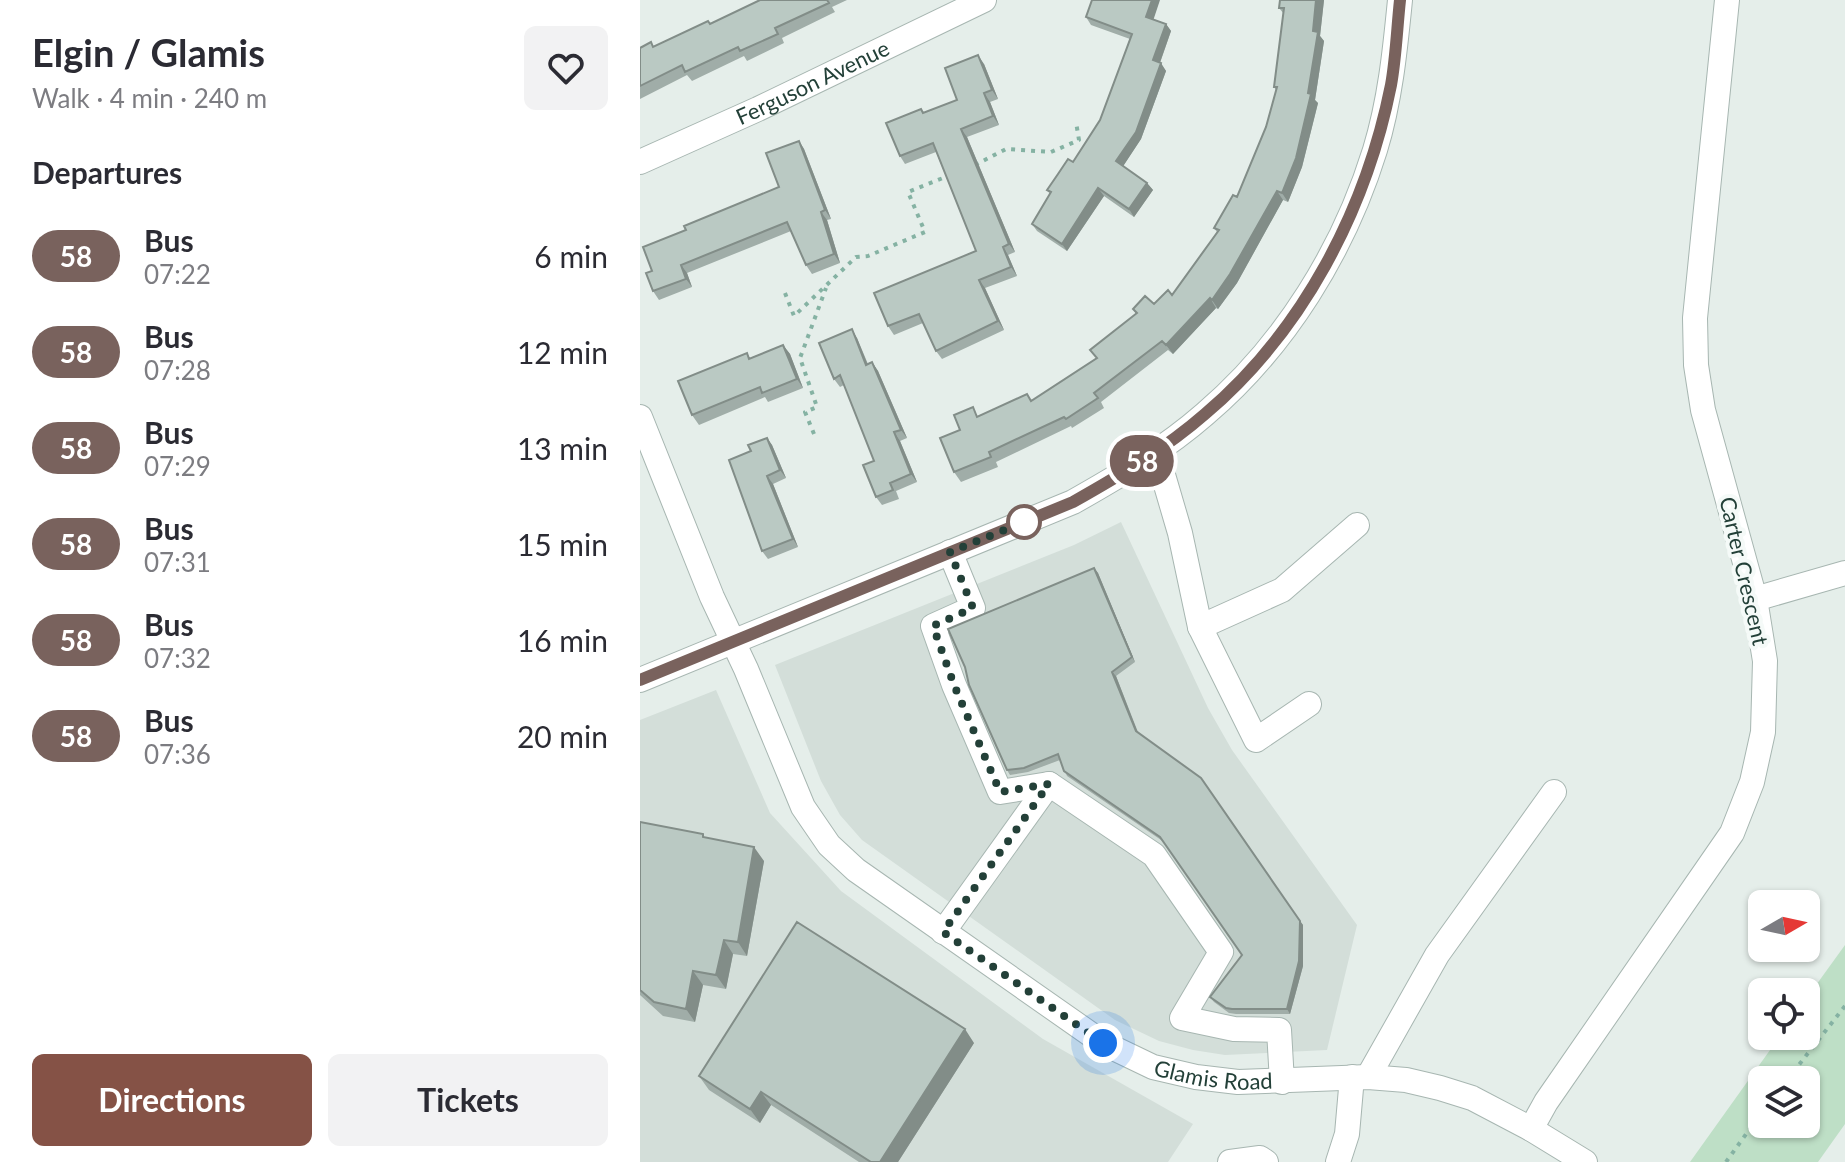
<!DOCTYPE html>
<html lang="en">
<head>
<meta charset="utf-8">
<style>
	:root { --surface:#fff; --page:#f2f2f3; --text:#2b2b33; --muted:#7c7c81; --accent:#855246 }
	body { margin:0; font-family:Lato,sans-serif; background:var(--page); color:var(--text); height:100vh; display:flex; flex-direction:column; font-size:30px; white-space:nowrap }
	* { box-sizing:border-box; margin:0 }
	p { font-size:26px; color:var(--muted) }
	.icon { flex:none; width:44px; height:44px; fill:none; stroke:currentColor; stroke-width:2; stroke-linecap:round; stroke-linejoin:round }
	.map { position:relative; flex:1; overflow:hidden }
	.panel { display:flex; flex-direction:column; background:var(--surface); width:640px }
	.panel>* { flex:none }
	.badge { padding:0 16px; border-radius:26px; font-size:28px; line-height:52px }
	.needle { width:52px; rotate:81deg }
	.fabs { position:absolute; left:1108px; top:890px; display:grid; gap:16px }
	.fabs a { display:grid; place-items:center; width:72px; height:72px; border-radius:12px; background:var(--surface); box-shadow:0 2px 6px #0004; font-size:40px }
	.you { position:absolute; width:40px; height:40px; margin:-20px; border:6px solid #fff; border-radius:50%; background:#1a73e8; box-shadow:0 0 0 12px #1a73e833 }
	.map>.badge { position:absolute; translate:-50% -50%; box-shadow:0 0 0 4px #fff }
	h2 { padding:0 32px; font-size:30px; line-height:72px }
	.round { display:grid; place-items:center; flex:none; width:84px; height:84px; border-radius:12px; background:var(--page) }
	.headline { display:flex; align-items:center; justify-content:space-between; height:136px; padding:0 32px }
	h1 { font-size:38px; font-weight:700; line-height:60px }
	.action { display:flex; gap:16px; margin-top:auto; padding:16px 32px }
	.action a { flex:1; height:92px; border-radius:12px; background:var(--accent); color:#fff; font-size:32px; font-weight:700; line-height:92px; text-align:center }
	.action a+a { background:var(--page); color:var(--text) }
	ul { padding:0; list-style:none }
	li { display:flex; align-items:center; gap:24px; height:96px; padding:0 32px }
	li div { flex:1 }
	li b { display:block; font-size:30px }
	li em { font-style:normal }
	li .badge { min-width:88px; font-weight:700; text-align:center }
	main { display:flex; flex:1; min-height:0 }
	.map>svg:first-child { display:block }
	.built { fill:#d3ded9 }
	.green { fill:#bedfc6; fill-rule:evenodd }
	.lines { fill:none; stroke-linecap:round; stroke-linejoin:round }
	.minor-casing { stroke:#a7b6b1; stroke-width:26 }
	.path { stroke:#85b2a3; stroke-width:4; stroke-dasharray:4 6; stroke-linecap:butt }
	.minor { stroke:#fff; stroke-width:24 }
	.wall { fill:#a0ada8 }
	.shaded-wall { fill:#828d88 }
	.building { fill:#bac9c3; stroke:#828d88; stroke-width:2 }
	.line-casing { stroke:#fff; stroke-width:18 }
	.line { stroke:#79625d; stroke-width:12 }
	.walk { stroke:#234038; stroke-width:8; stroke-dasharray:0 14.4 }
	.stop-dot { fill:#fff; stroke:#79625d; stroke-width:4 }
	.labels { text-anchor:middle; stroke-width:8; stroke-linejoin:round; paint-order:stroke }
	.street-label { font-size:22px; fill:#234038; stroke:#f5faf8 }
</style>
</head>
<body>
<main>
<section class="panel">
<div class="headline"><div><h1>Elgin / Glamis</h1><p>Walk · 4 min · 240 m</p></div><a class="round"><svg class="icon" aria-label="heart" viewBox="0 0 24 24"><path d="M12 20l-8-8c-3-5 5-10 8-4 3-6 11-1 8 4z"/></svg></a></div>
<h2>Departures</h2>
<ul>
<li><span class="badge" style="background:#79625d;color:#fff">58</span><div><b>Bus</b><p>07:22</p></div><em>6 min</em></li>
<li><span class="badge" style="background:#79625d;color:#fff">58</span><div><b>Bus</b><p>07:28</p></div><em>12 min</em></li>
<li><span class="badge" style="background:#79625d;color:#fff">58</span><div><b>Bus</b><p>07:29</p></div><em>13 min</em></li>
<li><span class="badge" style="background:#79625d;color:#fff">58</span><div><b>Bus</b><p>07:31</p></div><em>15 min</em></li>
<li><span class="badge" style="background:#79625d;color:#fff">58</span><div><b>Bus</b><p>07:32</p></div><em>16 min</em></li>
<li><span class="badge" style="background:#79625d;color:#fff">58</span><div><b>Bus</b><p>07:36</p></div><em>20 min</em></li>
</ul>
<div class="action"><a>Directions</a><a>Tickets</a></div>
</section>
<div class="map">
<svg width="1205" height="1162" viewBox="0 0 1205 1162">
	<rect width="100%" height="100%" fill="#e5eeea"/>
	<path class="built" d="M481 522 568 708 592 750 717 925 687 1050 585 1055 553 1050 519 1041 475 1020 222 840 200 815 181 781 135 665 434 545Z
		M76 690 130 813 201 891 403 1039 553 1124 528 1162H0V720Z"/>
	<path class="green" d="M1205 945V1124L1178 1162H1050L1140 1036H1166V999ZM1122 1080H1166V1124H1122Z"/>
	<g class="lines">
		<g class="minor-casing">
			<g id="minor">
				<path id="s1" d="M0 162 118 109 344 0"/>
				<path id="s2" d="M0 417 72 597 106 669 163 807 189 845 216 870 463 1043 513 1067 556 1077 598 1082 728 1077 766 1080 800 1088 832 1098 891 1129 945 1162"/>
				<path d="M516 451 540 533 560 627 642 590 717 525"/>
				<path d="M310 552 333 608 293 626 314 685 360 792 409 784 514 855 581 952 542 1018 594 1029 639 1030 642 1082"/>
				<path d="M1115 599 1205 573"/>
				<path d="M560 627 616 740 669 704"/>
				<path d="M0 680 433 502C479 476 525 449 565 414 645 346 704 250 735 150 750 101 755 51 760 0"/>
				<path d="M303 932 409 784"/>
				<path d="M728 1077 797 955 914 792"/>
				<path d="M891 1129 906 1102 1092 833 1112 782 1123 732 1125 661 1115 599 1063 410 1056 365 1055 318 1087 0"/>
				<path d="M590 1162 620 1158 626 1162"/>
				<path d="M698 1162 707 1134 712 1077"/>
			</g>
		</g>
		<path class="path" d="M335 165 366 149 411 152 439 140 436 122
			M145 293 154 316 216 257 228 256 285 232 268 192 308 176
			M174 434 165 412 177 407 160 358 186 288
			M1147 1080 1205 1006
			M1086 1162 1122 1112"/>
		<use href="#minor" class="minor"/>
	</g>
	<path class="wall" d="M120 0H207L192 7 195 12 142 38 144 43 107 61 104 56 52 81 47 75 0 99V48L11 42 14 47 70 24Z
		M640 0H684L680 36 684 41 675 100 678 103 662 167 648 202 643 200 597 283 578 309 576 308 533 354 528 350 461 402 464 408 432 428 431 426 356 462 358 467 321 482 314 472 320 430 339 416 392 401 457 359 496 314 493 309 514 304 532 295 577 232 574 228 597 197 626 127 636 90 634 87 644 14 639 8Z
		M446 17 513 19 526 24 531 31 520 63 526 71 501 139 483 166 507 183 513 190 494 217 464 196 427 251 397 231 392 224 410 194 407 190 433 162 460 120 490 39 451 25Z
		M344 64 358 99 350 102 359 125 327 137 375 252 368 255 377 276 345 288 364 330 302 359 296 351 283 323 254 335 248 326 336 251 296 152 265 164 260 156 281 109 284 113 317 100Z
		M159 141 164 149 191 219 187 220 200 263 172 274 166 265 151 231 47 273 52 287 19 300 13 291 12 271 46 230 139 187Z
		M217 338 228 364 232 362 238 371 267 438 260 441 277 482 256 491 259 499 242 505 236 497 234 461 204 385 200 387 194 379Z
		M143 345 150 354 163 388 128 402 125 397 59 425 52 415 107 353 110 358Z
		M127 438 132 445 146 478 133 484 158 547 128 559 122 551Z
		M454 568 458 573 495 662 476 676 498 732 663 925V966L650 1014H596L589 1013 574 1002 570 997 602 955 524 842 427 776 420 760 388 772 370 775 367 770Z
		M0 822 66 838 124 861 107 956 93 954 86 989 63 985 55 1022 23 1016 0 995Z
		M334 1043 258 1162H219L131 1105 120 1123 69 1090 59 1076Z"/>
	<path class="shaded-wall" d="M512 0H520L512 24 506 17Z
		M676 0H684L680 36 684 41 675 100 678 103 662 167 648 202 642 193 673 31Z
		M526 24 531 31 518 68 513 60Z
		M338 55 344 64 358 99 352 90Z
		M521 63 526 71 501 139 482 168 476 161Z
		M344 93 350 102 359 125 353 116Z
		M321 129 327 137 375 252 369 244Z
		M159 141 164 149 191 219 185 210Z
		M507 183 513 190 494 217 489 209Z
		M458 188 464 196 427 251 422 244Z
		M637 191 643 200 597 283 578 309 572 300Z
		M181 212 187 220 200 263 194 254Z
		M363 247 368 255 377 276 371 267Z
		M41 265 47 273 52 287 46 279Z
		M339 280 345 288 364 330 358 321Z
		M570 298 576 308 533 354 526 345Z
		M212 329 217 338 231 373 226 365Z
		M143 345 150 354 163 388 157 379Z
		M232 362 238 371 267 438 261 430Z
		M254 432 260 441 277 482 271 474Z
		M127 438 132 445 146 478 140 470Z
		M127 476 133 484 158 547 153 539Z
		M454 568 458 573 495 662 492 657Z
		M472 672 476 676 499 736 496 731Z
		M561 778 663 925V966L650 1014 647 1009Z
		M114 847 124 861 107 956 98 942Z
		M84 940 93 954 86 989 76 975Z
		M53 971 63 985 55 1022 46 1009Z
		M325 1029 334 1043 258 1162H240Z
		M121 1092 131 1105 120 1123 110 1109Z"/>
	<path class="building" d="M120 0H187L189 3 135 28 138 34 100 51 98 47 45 72 42 65 0 86V48L11 42 13 47 68 21 70 24Z
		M452 0H512L506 17 526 24 513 60 521 63 496 132 476 161 507 183 489 209 458 188 422 244 392 224 411 192 407 190 418 174 428 159 433 162 460 120 492 34 446 17Z
		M640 0H676L673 31 678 32 668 93 671 94 656 158 642 193 637 191 590 274 572 300 570 298 526 345 522 341 454 393 458 398 426 419 424 417 349 452 351 457 314 472 300 438 320 430 314 415 333 407 337 417 387 394 391 401 457 358 450 350 497 313 493 309 505 296 514 304 528 290 532 295 579 230 574 228 593 195 597 197 626 127 637 87H634L644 8H639Z
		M338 55 352 90 344 93 353 116 321 129 369 244 363 247 371 267 339 280 358 321 296 351 279 314 248 326 234 293 336 251 293 143 260 156 246 123 281 109 283 113 317 100 305 68Z
		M159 141 185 210 181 212 194 254 166 265 147 222 41 265 46 279 13 291 6 273 12 271 3 247 46 230 44 226 139 187 126 153Z
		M212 329 226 365 232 362 261 430 254 432 271 474 250 483 253 490 236 497 223 465 234 461 200 375 194 379 179 343Z
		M143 345 157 379 122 393 120 387 52 415 38 381 107 353 109 359Z
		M127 438 140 470 127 476 153 539 122 551 89 460 111 451 108 445Z
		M454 568 492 657 472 672 496 731 561 778 660 921 659 961 647 1009H592L586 1008 570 997 602 955 520 837 424 771 418 754 384 768 367 770 329 685 325 667 308 629Z
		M0 822 63 834V837L114 847 98 942 84 940 76 975 53 971 46 1009 14 1002 0 990Z
		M157 922 325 1029 240 1162H231L121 1092 110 1109 59 1076Z"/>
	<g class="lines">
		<g class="line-casing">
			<path id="line" d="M0 680 433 502C479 476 525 449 565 414 663 331 726 210 751 85 756 57 757 28 760 0"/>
		</g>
		<use href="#line" class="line"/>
		<path class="walk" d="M384 522 387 521 310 552 333 608 293 626 314 685 360 792 409 784 303 932 463 1043"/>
	</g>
	<circle class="stop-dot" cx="384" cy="522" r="16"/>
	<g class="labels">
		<g class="street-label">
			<text dy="8" stroke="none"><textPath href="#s1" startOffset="190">Ferguson Avenue</textPath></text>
			<text transform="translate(1104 571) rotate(77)" y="8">Carter Crescent</text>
			<text dy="8" stroke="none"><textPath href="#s2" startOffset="924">Glamis Road</textPath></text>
		</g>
	</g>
</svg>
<div class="fabs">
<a><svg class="needle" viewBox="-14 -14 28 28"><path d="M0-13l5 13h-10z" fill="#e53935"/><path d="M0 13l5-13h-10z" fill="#7c7c81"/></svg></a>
<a><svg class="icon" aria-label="locate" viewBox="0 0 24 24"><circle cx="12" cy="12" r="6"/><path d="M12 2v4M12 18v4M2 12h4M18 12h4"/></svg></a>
<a><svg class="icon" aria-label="layers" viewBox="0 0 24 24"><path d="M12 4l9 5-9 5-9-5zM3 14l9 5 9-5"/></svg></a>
</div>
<div class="you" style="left:463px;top:1043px"></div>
<b class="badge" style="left:502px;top:461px;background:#79625d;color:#fff">58</b>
</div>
</main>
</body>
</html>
